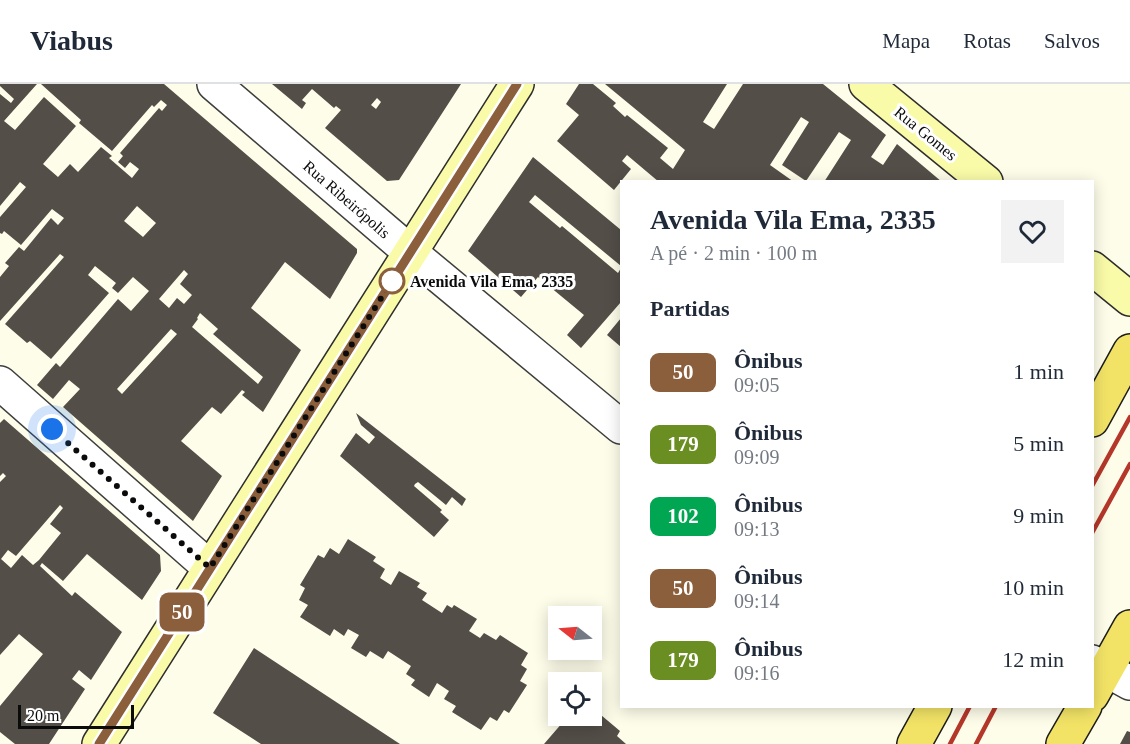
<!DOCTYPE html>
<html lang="pt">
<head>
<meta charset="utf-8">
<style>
	:root { --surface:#fff; --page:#f2f2f3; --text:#1f2937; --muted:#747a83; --line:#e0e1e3 }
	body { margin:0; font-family:"Times New Roman",serif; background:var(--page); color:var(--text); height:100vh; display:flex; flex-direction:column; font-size:22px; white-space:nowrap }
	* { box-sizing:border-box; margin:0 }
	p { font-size:20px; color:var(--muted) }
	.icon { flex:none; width:33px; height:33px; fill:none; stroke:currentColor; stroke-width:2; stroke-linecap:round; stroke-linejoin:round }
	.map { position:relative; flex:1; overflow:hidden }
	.panel { position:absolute; left:620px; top:96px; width:474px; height:528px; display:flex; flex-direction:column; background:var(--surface); border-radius:0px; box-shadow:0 3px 15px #0003 }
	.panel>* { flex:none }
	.badge { padding:0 12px; border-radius:9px; font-size:21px; line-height:39px }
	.needle { width:39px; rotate:287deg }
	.controls { position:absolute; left:548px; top:522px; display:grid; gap:12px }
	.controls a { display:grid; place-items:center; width:54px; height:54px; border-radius:0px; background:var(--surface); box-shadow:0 3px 15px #0003; font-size:30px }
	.scale { position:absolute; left:18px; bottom:15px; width:116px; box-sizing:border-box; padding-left:6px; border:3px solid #0b0b0b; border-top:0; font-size:16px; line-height:21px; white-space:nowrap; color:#0b0b0b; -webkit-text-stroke:4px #fff; paint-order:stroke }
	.you { position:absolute; width:30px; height:30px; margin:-15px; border:4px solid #fff; border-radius:50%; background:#1a73e8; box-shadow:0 0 0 9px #1a73e833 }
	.map>.badge { position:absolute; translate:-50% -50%; box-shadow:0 0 0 3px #fff }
	h2 { padding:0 30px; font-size:22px; line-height:54px }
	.round { display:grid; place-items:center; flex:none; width:63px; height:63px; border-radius:0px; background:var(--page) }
	.headline { display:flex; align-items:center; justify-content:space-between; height:102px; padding:0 30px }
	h1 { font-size:28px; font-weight:700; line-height:45px }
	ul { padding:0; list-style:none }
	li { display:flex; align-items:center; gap:18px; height:72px; padding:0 30px }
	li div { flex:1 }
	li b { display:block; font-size:22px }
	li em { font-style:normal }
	li .badge { min-width:66px; font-weight:700; text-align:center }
	header { display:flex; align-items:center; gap:36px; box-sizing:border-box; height:84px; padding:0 30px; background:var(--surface); border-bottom:2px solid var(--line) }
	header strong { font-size:28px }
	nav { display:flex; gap:33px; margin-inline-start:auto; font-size:21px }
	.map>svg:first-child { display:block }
	.building { fill:#534e48; fill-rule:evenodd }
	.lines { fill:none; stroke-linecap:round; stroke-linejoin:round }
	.street-casing { stroke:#3e3e3e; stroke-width:36 }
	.secondary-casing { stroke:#2d2d2d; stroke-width:36 }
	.primary-casing { stroke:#1c1c1c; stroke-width:36 }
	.street { stroke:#fff; stroke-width:33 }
	.secondary { stroke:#f9fba8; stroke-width:33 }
	.primary { stroke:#f2e366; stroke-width:33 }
	.rail { stroke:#b4372a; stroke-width:4.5 }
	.line-casing { stroke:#fff; stroke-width:14 }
	.line { stroke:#8b5e3c; stroke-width:9 }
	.walk { stroke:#0b0b0b; stroke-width:6; stroke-dasharray:0 10.8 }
	.stop-dot { fill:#fff; stroke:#8b5e3c; stroke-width:3 }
	.labels { text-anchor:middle; stroke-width:6; stroke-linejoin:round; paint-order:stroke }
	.street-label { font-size:16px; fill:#0b0b0b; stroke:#fff }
	.stop-label { font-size:16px; font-weight:bold; fill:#0b0b0b; stroke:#fff; text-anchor:start }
</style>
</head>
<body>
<header>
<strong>Viabus</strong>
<nav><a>Mapa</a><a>Rotas</a><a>Salvos</a></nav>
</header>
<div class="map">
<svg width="1130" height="660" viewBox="0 0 1130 660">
	<rect width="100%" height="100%" fill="#fefdea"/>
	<path class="building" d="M0 0H37L4 37 15 46 44 13 76 42 43 80 58 93 70 80 78 88 101 63 112 72 109 74 132 94 139 85 130 78 125 84 118 78 123 72 120 69 159 24 162 27 167 21 161 16 154 23 152 21 112 67 79 39 81 36 41 0H164L357 165V169L330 215 285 178 251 224 301 266 263 328 242 311 245 308 242 306 221 330 212 323 181 357 222 392 193 437 63 323 80 305 69 296 53 315 37 301 56 279 60 283 118 215 131 227 149 207 133 193 118 209 112 204 116 199 95 182 88 191 109 209 51 275 30 257 27 259 5 240 64 173 60 170 0 237V193L9 182 5 179 19 163 24 167 51 134 58 141 64 134 52 125 21 161 4 147 2 150 0 149V133L26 103 20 98 0 122V10L11 19 14 15 0 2ZM137 122 156 139 143 153 124 137ZM184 186 188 190 180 200 192 211 184 220 177 214 169 224 159 215ZM200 229 218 245 213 250 263 293 258 300 192 243 198 235 197 234ZM171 245 177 250 122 310 117 305Z
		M272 0H461L399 96 387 97 325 44 341 26 336 22 334 24 312 5 302 16 306 19 302 25ZM377 14 381 18 376 25 371 21Z
		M579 0H593L616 19 613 22 625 33 627 31 668 64 660 74 673 85 685 66 605 0H727L703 38 714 45 743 0H823L886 51 871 73 883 81 897 60 942 98H824L851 56 839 48 806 97 782 81 809 38 801 33 770 81 794 98H659L627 71 622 77 631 85 614 106 557 57 579 31 566 20Z
		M533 73 621 146V182L535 111 529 118 560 144 562 142 618 189 621 184V218L581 264 567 251 584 231 538 193 521 213 468 167Z
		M621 234V263L607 251Z
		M356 329 466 415 462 422 452 413 446 421 418 398 415 400 414 402 442 426 440 428 449 436 434 453 340 372 356 349 369 360 375 353 361 341Z
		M4 335 160 471 161 487 142 516 87 470 63 497 42 479 40 482 72 512 75 508 122 548 91 596 79 586 72 595 85 605 49 660H15L0 648V622L43 570 19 550 0 571V398L6 392 3 389 0 392V339ZM60 421 63 424 50 440 61 449 39 476 33 481 22 471 11 484 1 475 8 466 16 472Z
		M348 455 376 473 373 477 385 485 380 494 391 501 399 487 420 499 417 503 427 509 422 516 442 529 447 521 452 524 454 521 477 535 469 547 480 554 484 549 496 556 500 551 528 569 521 581 527 585 520 597 527 601 509 629 504 626 497 637 490 633 481 646 452 628 456 622 444 615 449 607 437 599 429 613 411 601 415 596 406 590 411 582 388 567 383 575 370 567 366 573 351 564 359 551 348 545 344 552 334 545 330 552 300 533 308 521 299 516 305 504 300 501 318 471 324 474 330 464 339 470Z
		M254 564 400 660H261L213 629Z
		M595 626 620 647 617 652 626 660H544L563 638 568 642 576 632 584 639Z
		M1127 647 1130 648V660H1120Z"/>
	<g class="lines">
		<g class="street-casing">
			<path id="street" d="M214 0 410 168 621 343
				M0 299 210 484
				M1092 578 1130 599"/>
		</g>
		<g class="secondary-casing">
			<path id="secondary" d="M866 0 986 98
				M1092 184 1130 215
				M99 660 517 0"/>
		</g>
		<g class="primary-casing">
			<path id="primary" d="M1092 336 1130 267
				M1092 611 1130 543
				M914 660 935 622
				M1063 660 1085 622"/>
		</g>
		<use href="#street" class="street"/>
		<use href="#secondary" class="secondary"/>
		<use href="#primary" class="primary"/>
		<path class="rail" d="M1092 402 1130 333
			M1092 449 1130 380
			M950 660 970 622
			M976 660 996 622"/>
	</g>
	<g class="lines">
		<g class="line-casing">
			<path id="line" d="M99 660 517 0"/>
		</g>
		<use href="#line" class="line"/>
		<path class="walk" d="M52 345 210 484 392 197"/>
	</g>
	<circle class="stop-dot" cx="392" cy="197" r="12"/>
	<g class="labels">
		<g class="street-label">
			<text transform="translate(926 49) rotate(39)" y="6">Rua Gomes</text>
			<text transform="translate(347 115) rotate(41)" y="6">Rua Ribeirópolis</text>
		</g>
		<g class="stop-label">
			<text x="410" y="203">Avenida Vila Ema, 2335</text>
		</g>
	</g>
</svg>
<div class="controls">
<a><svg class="needle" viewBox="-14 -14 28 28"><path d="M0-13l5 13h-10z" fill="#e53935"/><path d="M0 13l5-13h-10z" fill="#747a83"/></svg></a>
<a><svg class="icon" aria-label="locate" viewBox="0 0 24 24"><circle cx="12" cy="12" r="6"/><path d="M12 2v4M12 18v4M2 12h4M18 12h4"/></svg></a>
</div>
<div class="scale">20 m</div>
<div class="you" style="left:52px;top:345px"></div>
<b class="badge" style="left:182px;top:528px;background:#8b5e3c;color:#fff">50</b>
<section class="panel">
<div class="headline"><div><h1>Avenida Vila Ema, 2335</h1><p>A pé · 2 min · 100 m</p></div><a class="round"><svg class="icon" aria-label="heart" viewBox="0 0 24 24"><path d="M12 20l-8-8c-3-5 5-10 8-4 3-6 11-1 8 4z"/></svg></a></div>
<h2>Partidas</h2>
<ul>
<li><span class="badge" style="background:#8b5e3c;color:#fff">50</span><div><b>Ônibus</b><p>09:05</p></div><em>1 min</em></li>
<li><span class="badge" style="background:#6b8e23;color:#fff">179</span><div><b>Ônibus</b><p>09:09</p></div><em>5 min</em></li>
<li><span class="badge" style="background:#00a651;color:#fff">102</span><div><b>Ônibus</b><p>09:13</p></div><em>9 min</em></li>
<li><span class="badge" style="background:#8b5e3c;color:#fff">50</span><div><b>Ônibus</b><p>09:14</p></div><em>10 min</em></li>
<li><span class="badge" style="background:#6b8e23;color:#fff">179</span><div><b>Ônibus</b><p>09:16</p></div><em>12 min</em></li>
</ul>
</section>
</div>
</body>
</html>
